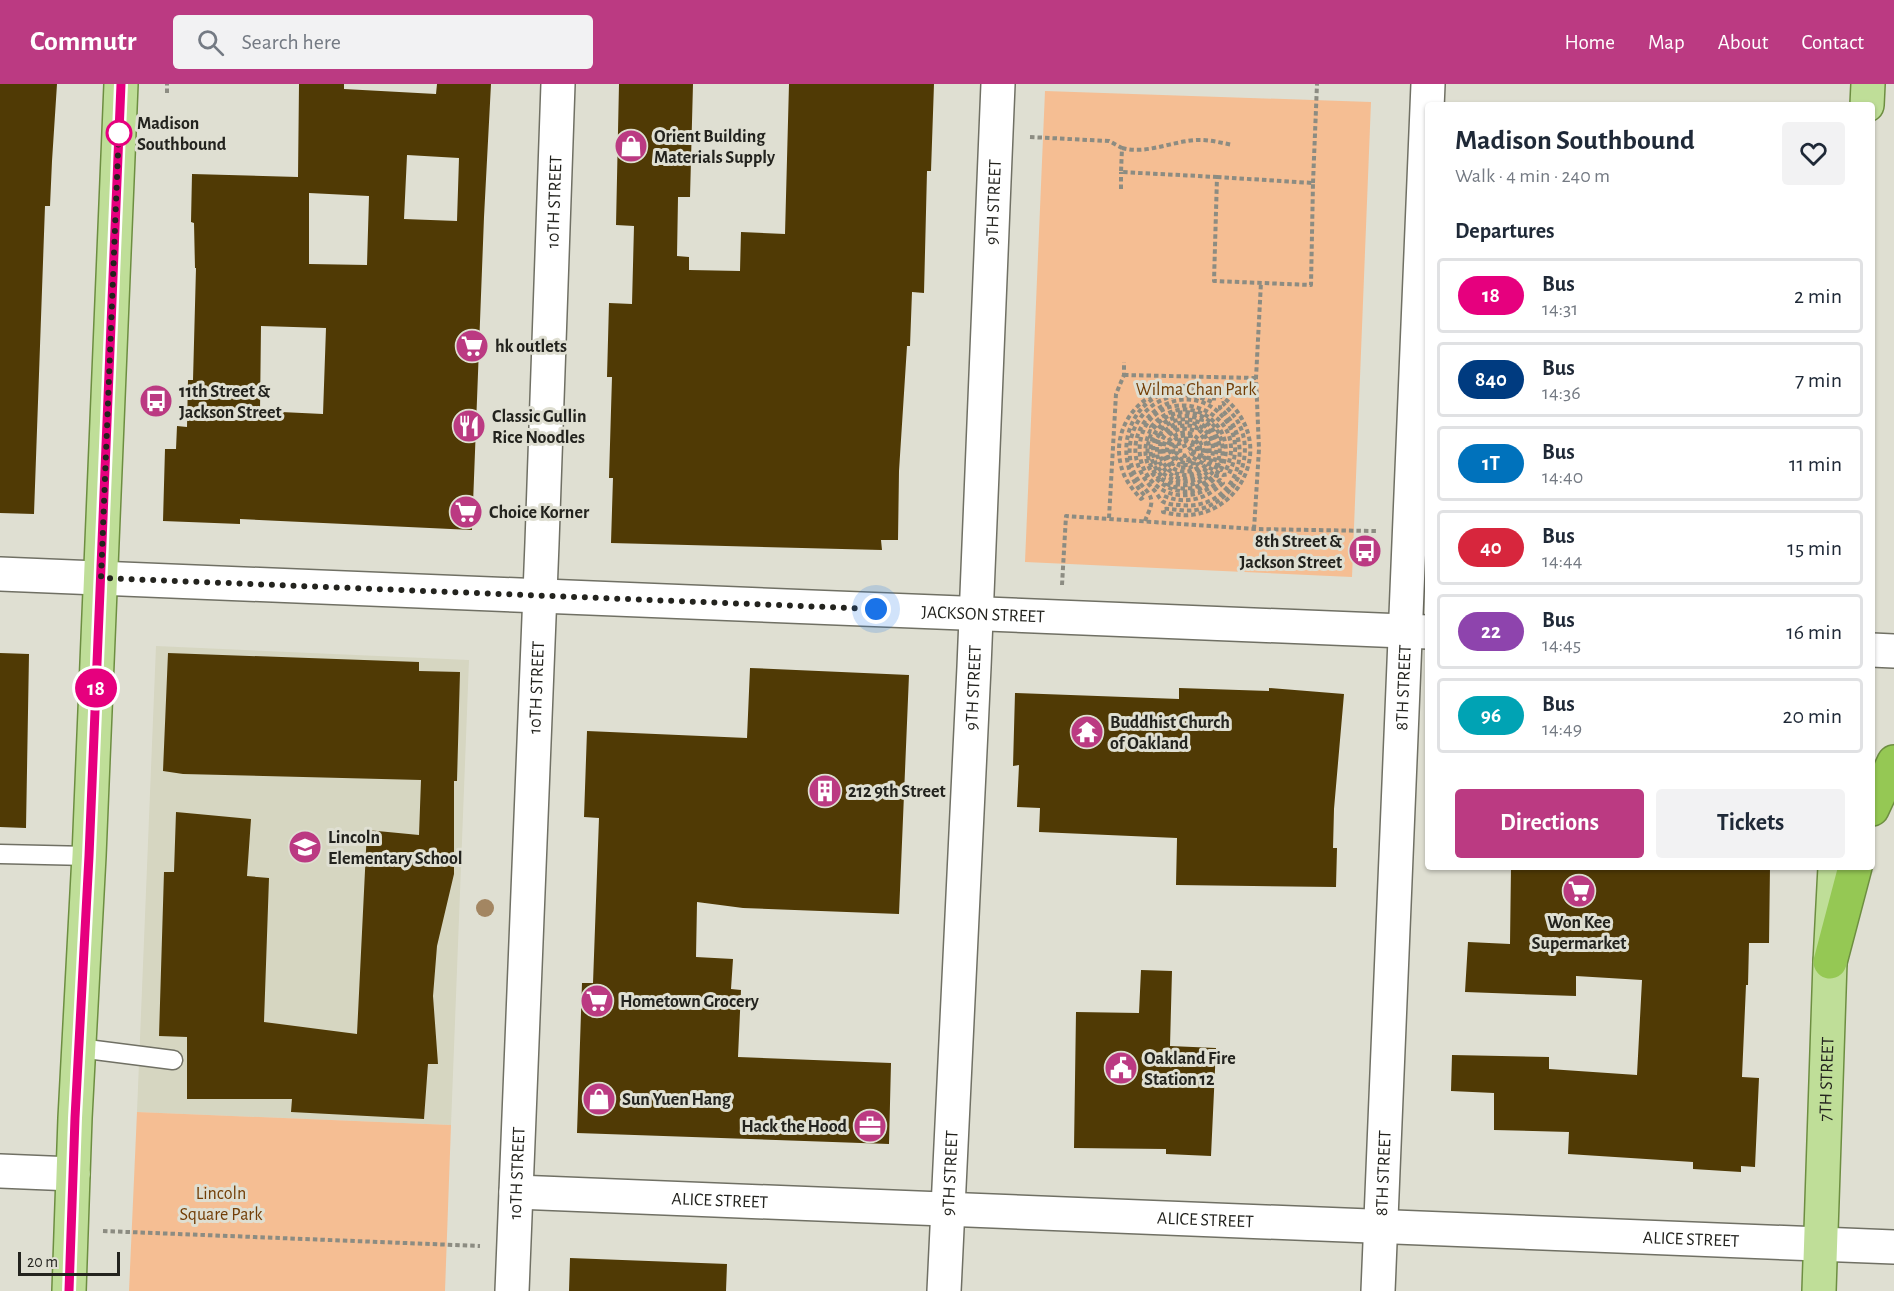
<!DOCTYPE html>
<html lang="en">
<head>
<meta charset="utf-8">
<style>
	:root { --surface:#fff; --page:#f2f2f3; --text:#1f2937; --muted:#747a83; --line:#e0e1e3; --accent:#bb3a82 }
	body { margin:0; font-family:"Alegreya Sans",sans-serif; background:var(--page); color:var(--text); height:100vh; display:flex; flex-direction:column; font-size:22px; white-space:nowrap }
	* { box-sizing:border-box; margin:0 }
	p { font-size:20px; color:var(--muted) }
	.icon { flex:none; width:33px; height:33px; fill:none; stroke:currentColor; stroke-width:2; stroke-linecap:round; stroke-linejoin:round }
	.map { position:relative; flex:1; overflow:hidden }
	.drawer { position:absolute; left:1425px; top:18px; width:450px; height:768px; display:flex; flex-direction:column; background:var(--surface); border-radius:6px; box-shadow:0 2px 4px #0004 }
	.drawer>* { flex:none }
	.badge { padding:0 12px; border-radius:20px; font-size:21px; line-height:39px }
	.scale { position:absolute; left:18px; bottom:15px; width:102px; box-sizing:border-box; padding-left:6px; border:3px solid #23231e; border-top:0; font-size:16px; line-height:21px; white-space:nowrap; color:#23231e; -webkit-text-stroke:4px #dfdfd2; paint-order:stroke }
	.you { position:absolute; width:30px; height:30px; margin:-15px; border:4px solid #fff; border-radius:50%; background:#1a73e8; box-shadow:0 0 0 9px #1a73e833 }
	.map>.badge { position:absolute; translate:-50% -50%; box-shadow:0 0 0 3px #fff }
	h2 { padding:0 30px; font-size:22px; line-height:54px }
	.round { display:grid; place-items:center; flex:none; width:63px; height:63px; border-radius:6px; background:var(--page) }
	.summary { display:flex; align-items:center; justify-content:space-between; height:102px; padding:0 30px }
	h1 { font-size:28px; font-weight:600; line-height:45px }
	.button { display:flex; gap:12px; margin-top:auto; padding:12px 30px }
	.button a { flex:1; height:69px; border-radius:6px; background:var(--accent); color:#fff; font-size:24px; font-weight:600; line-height:69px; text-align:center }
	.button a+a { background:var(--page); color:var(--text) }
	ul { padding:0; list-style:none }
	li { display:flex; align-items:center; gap:18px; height:75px; margin:0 12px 9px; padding:0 18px; border:3px solid var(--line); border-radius:6px }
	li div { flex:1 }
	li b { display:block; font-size:22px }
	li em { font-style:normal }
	li .badge { min-width:66px; font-weight:700; text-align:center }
	header { display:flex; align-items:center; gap:36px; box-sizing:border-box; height:84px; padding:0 30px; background:var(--accent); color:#fff }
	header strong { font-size:28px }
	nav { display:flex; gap:33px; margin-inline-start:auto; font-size:21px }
	.search { width:420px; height:54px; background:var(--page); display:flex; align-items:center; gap:15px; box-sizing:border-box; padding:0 21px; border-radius:6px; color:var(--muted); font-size:22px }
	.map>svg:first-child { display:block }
	.built { fill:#d6d6c1 }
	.green { fill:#f5be93 }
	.building { fill:#503a05; fill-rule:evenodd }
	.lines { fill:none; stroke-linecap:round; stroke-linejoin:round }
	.service-casing { stroke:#707064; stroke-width:21 }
	.minor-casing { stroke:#707064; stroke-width:36 }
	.secondary-casing { stroke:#707064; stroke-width:36 }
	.primary-casing { stroke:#6d8e41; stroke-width:36 }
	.motorway-casing { stroke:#6d8e41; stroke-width:36 }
	.path { stroke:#8c8c82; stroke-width:4; stroke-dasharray:4.5 3; stroke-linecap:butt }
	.service { stroke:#fff; stroke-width:18 }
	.minor { stroke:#fff; stroke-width:33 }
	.secondary { stroke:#fff; stroke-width:33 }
	.primary { stroke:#bfde98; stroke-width:33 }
	.motorway { stroke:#95c854; stroke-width:33 }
	.tree { fill:#a38662 }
	.line-casing { stroke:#fff; stroke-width:14 }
	.line { stroke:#e6007e; stroke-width:9 }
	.walk { stroke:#23231e; stroke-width:6; stroke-dasharray:0 10.8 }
	.stop-dot { fill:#fff; stroke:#e6007e; stroke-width:3 }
	.labels { text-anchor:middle; stroke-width:6; stroke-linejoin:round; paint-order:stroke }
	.stop-label { font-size:18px; font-weight:bold; fill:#23231e; stroke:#dfdfd2; text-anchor:start }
	.poi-label { font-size:18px; font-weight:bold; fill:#23231e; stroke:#dfdfd2; text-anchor:start }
	.street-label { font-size:18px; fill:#23231e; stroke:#dfdfd2 }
	.park-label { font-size:18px; fill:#723e06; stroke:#dfdfd2 }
</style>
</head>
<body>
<header>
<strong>Commutr</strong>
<div class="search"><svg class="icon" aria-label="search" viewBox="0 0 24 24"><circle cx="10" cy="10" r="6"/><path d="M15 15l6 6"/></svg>Search here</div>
<nav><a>Home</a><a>Map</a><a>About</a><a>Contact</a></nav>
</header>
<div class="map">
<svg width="1894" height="1207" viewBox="0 0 1894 1207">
	<rect width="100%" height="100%" fill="#dfdfd2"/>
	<path class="built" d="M156 562 469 576 451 1041 137 1028Z"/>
	<path class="green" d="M1045 7 1371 18 1352 493 1025 478Z
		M137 1028 451 1041 445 1207H129Z"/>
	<path class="building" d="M0 0H57L52 77 50 122H45L34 430 0 429Z
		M299 0H344V5L436 10 437 0H491L484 133 472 446 240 435V440L163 437 165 365H176L177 342 187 343 188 296H193L196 184H195L194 139 191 138 192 90 298 93ZM407 71 459 74 457 137 404 135ZM309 109 369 112 367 181 309 180ZM261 242 326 244 323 330 260 327Z
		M619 0H693L690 113H678L677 172 689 173V186L740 187 741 148 785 150 789 0H934L931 87H927L924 209 912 208 910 262H907L899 387 898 456H881L882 466 611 459 613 394H609L612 293H607L609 219 632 220 634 142 616 141Z
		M0 569 29 570 26 744 0 743Z
		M168 569 419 578V587L460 588 457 697H454V790L437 862 433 912 438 980H428L424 1035 291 1028 292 1015H187V953L159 952 164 788H174L176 728 251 735 247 792 269 794 264 938 357 950 367 746 419 751 421 696 183 690 163 687Z
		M750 584 909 591 899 830 743 824 697 818 696 873 733 875 731 905 741 906 738 973 891 979 889 1060 577 1049 582 899H593L599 734 584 733 587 647 747 654Z
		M1179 604 1269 607V604L1344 610 1334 725 1333 764H1337L1336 803 1176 801 1177 754 1039 748 1040 724 1017 723 1019 681 1013 682 1015 609 1179 615Z
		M1511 783H1770L1769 859H1749L1748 901H1746L1742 993 1759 994 1755 1083 1741 1082V1088L1693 1085V1078L1568 1070 1569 1048 1494 1046V1009L1451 1007 1452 971 1549 973V985L1637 991 1642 896 1576 892V912L1465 908 1468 858 1510 860Z
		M1141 886 1172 887 1170 962 1216 964 1211 1072 1166 1070V1065L1074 1064 1076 928 1139 929Z
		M570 1174 727 1180 726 1207H569Z"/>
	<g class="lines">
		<g class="service-casing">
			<path id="service" d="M0 770 89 772
				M79 964 173 976"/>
		</g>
		<g class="minor-casing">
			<g id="minor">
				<path id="s1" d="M0 490 1428 548"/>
				<path d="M0 1087 73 1090"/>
				<path id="s2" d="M516 1108 1894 1163"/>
				<path id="s3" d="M512 1207 542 459 558 0"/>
				<path id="s4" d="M944 1207 974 583 998 0"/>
			</g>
		</g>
		<g class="secondary-casing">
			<g id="secondary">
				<path d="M1872 566 1894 567"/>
				<path id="s5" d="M1378 1207 1428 0"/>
			</g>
		</g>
		<g class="primary-casing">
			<g id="primary">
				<path d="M1867 21 1868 0"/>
				<path d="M69 1207 75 1034 89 772 121 0"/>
				<path id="s6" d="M1819 1207 1830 878 1835 783"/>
			</g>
		</g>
		<g class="motorway-casing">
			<path id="motorway" d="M1872 725 1894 678
				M1830 878 1855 783"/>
		</g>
		<path class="path" d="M167 9V0
			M1030 53 1109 57 1122 64 1121 88 1217 93
			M1122 64C1147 71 1174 56 1200 56 1211 56 1222 59 1233 61
			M1217 93 1313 99 1311 201 1214 197Z
			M1313 99 1317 0
			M1121 105V88
			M1124 291 1256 294
			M1164 412C1187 421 1206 415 1223 399L1220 396C1199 417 1162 418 1146 389 1140 379 1138 366 1141 354 1156 294 1254 324 1226 386
			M1109 434 1116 310 1124 291V278
			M1145 437C1147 431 1153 421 1151 415 1150 408 1141 402 1138 396 1121 370 1131 333 1158 318 1176 308 1194 310 1212 318L1214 317V313C1207 311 1200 307 1192 307 1133 299 1105 370 1145 412L1141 415C1135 408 1129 401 1125 393 1098 333 1168 278 1222 313 1232 319 1240 330 1245 341 1263 381 1233 428 1190 431 1181 432 1172 430 1163 428V425C1175 424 1186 429 1200 425 1237 416 1256 371 1238 338 1234 331 1228 325 1223 319L1220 321V324C1260 361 1235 428 1180 421 1175 421 1166 420 1162 417 1159 414 1157 409 1154 406 1097 348 1185 279 1227 338 1238 354 1237 373 1229 390L1223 391 1208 383C1198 395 1185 398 1171 391L1173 388C1186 394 1196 391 1206 381L1192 373 1187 376 1181 375 1176 369V363L1173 362C1173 371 1176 377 1185 379L1192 376 1194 379 1188 381 1179 380 1178 383 1189 384 1198 380 1200 382C1181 397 1157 380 1165 357L1169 358C1165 367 1167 374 1173 380L1175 378 1170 368C1171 355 1179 350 1191 352L1190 355 1183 354 1176 359 1178 360 1187 357 1192 360 1194 368 1197 369V363L1193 358 1195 355 1200 362V370L1203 372C1205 352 1184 340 1170 356L1168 353C1175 344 1185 343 1196 347L1197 345 1196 343C1167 334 1146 367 1170 386L1168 389C1157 379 1154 367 1160 353L1157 351C1140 385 1182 414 1209 387L1212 389C1199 401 1185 405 1168 397L1167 400C1183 409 1202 404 1214 391L1217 392C1185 430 1129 392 1150 347L1152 348C1143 367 1148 383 1162 398L1164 394C1132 365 1162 318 1202 336L1201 339C1185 332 1170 335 1159 348L1162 350C1184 324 1222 345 1211 377L1214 379C1219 363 1216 352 1204 341L1206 338C1219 349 1223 365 1217 380L1220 382C1235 337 1182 308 1153 345L1151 343C1184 302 1243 340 1221 386L1207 379C1212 367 1210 356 1201 347L1199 349C1207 356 1209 366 1204 376L1190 369 1191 366 1187 361 1181 363 1180 367 1181 370 1185 372 1190 369
			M1254 445 1259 365 1256 294 1261 198
			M1062 501 1066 432 1254 445 1376 447
			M103 1147 480 1162"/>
		<use href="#service" class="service"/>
		<use href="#minor" class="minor"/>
		<use href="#secondary" class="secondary"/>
		<use href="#primary" class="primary"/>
		<use href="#motorway" class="motorway"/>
	</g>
	<circle class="tree" cx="485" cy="824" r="9"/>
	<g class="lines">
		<g class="line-casing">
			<path id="line" d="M69 1207 75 1034 89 772 121 0"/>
		</g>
		<use href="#line" class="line"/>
		<path class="walk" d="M119 49V44L101 494 876 525"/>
	</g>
	<defs>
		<g id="shop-disc" transform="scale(1.725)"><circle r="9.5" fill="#bb3a82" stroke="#dfdfd2"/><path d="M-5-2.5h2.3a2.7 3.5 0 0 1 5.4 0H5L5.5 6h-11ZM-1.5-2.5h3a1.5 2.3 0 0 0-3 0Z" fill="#fff"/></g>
		<g id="supermarket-disc" transform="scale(1.725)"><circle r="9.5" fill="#bb3a82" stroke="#dfdfd2"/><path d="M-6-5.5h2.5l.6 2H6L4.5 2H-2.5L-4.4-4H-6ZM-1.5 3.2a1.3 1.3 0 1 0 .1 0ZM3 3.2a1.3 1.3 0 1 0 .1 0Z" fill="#fff"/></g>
		<g id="bus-disc" transform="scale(1.725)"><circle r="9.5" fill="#bb3a82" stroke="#dfdfd2"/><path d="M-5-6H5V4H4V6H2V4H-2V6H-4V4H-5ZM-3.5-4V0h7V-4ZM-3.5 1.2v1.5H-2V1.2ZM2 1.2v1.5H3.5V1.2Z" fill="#fff"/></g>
		<g id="restaurant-disc" transform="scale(1.725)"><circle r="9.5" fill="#bb3a82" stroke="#dfdfd2"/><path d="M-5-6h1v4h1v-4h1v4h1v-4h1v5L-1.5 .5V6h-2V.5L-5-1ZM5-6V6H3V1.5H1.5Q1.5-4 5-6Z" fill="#fff"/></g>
		<g id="temple-disc" transform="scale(1.725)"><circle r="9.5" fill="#bb3a82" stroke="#dfdfd2"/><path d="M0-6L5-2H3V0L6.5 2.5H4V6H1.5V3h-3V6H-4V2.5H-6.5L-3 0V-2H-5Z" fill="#fff"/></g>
		<g id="building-disc" transform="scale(1.725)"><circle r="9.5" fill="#bb3a82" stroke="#dfdfd2"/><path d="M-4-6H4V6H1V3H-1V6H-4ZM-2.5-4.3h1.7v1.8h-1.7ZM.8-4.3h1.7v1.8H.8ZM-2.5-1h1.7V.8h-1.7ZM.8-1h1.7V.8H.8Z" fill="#fff"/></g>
		<g id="school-disc" transform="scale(1.725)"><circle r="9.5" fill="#bb3a82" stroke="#dfdfd2"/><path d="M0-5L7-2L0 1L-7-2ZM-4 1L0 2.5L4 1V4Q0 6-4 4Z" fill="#fff"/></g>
		<g id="civic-disc" transform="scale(1.725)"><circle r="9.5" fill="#bb3a82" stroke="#dfdfd2"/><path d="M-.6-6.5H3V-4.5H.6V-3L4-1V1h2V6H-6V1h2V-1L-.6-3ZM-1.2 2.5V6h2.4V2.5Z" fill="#fff"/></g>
		<g id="office-disc" transform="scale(1.725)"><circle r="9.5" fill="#bb3a82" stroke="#dfdfd2"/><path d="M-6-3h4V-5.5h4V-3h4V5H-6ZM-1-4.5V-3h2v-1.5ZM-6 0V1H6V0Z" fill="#fff"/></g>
	</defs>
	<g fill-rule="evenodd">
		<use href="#shop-disc" x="631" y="62"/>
		<use href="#supermarket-disc" x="472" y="262"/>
		<use href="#bus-disc" x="156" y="317"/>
		<use href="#restaurant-disc" x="469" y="342"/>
		<use href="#supermarket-disc" x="466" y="428"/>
		<use href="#bus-disc" x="1365" y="467"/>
		<use href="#temple-disc" x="1087" y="648"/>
		<use href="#building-disc" x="825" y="707"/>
		<use href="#school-disc" x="305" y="763"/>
		<use href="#supermarket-disc" x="1579" y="807"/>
		<use href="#supermarket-disc" x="597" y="917"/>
		<use href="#civic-disc" x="1121" y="984"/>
		<use href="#shop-disc" x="599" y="1015"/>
		<use href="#office-disc" x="870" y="1042"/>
	</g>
	<circle class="stop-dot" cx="119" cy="49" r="12"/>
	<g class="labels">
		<g class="stop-label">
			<text x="137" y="45">Madison<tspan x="137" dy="21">Southbound</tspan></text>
		</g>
		<g class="poi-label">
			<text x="654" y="58">Orient Building<tspan x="654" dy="21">Materials Supply</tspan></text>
			<text x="495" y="268">hk outlets</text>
			<text x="179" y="313">11th Street &amp;<tspan x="179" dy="21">Jackson Street</tspan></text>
			<text x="492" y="338">Classic Gullin<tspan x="492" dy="21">Rice Noodles</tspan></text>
			<text x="489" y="434">Choice Korner</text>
			<text x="1342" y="463" text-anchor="end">8th Street &amp;<tspan x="1342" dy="21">Jackson Street</tspan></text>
			<text x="1110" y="644">Buddhist Church<tspan x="1110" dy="21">of Oakland</tspan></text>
			<text x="848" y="713">212 9th Street</text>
			<text x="328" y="759">Lincoln<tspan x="328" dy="21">Elementary School</tspan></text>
			<text x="1579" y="844" text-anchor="middle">Won Kee<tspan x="1579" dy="21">Supermarket</tspan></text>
			<text x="620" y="923">Hometown Grocery</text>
			<text x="1144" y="980">Oakland Fire<tspan x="1144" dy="21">Station 12</tspan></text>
			<text x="622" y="1021">Sun Yuen Hang</text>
			<text x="847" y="1048" text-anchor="end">Hack the Hood</text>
		</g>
		<g class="street-label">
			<text dy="6" stroke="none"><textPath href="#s3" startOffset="1090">10TH STREET</textPath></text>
			<text dy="6" stroke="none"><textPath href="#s4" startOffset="1090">9TH STREET</textPath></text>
			<text dy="6" stroke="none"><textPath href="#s1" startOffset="984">JACKSON STREET</textPath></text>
			<text dy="6" stroke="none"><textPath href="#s5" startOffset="604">8TH STREET</textPath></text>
			<text dy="6" stroke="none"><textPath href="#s3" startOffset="604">10TH STREET</textPath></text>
			<text dy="6" stroke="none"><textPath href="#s4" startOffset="604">9TH STREET</textPath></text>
			<text dy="6" stroke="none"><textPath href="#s6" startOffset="212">7TH STREET</textPath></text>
			<text dy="6" stroke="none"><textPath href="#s3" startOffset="118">10TH STREET</textPath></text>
			<text dy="6" stroke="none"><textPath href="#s4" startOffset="118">9TH STREET</textPath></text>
			<text dy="6" stroke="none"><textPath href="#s5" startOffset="118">8TH STREET</textPath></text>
			<text dy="6" stroke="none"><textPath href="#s2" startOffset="204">ALICE STREET</textPath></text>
			<text dy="6" stroke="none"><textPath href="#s2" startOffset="690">ALICE STREET</textPath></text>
			<text dy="6" stroke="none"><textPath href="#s2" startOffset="1176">ALICE STREET</textPath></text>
		</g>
		<g class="park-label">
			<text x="1196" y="311">Wilma Chan Park</text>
			<text x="221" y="1115">Lincoln<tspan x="221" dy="21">Square Park</tspan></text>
		</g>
	</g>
</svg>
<div class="scale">20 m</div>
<div class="you" style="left:876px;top:525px"></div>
<b class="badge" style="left:96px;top:604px;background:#e6007e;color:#fff">18</b>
<section class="drawer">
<div class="summary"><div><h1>Madison Southbound</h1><p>Walk · 4 min · 240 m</p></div><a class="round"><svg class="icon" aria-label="heart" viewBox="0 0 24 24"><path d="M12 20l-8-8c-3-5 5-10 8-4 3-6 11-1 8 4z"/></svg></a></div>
<h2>Departures</h2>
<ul>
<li><span class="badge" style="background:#e6007e;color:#fff">18</span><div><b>Bus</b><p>14:31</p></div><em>2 min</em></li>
<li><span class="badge" style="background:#003b80;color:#fff">840</span><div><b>Bus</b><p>14:36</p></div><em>7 min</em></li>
<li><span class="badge" style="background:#0072bc;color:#fff">1T</span><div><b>Bus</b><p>14:40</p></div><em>11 min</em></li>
<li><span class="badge" style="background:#d7263d;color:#fff">40</span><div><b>Bus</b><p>14:44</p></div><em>15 min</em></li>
<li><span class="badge" style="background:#8e44ad;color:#fff">22</span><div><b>Bus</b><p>14:45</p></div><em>16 min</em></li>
<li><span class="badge" style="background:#00a3b4;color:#fff">96</span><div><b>Bus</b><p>14:49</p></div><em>20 min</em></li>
</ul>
<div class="button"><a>Directions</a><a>Tickets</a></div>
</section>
</div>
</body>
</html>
